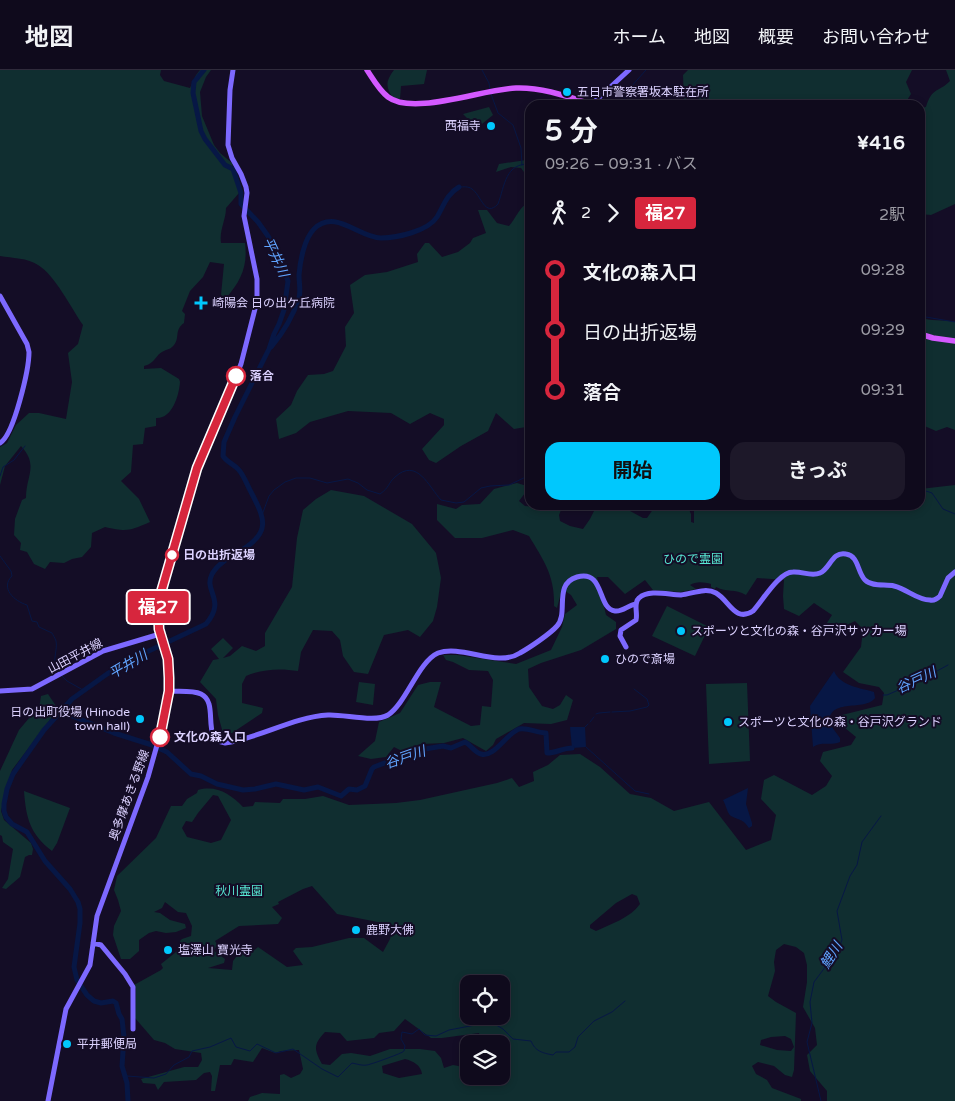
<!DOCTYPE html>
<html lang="ja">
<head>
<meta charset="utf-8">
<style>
	:root { --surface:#0f0a1c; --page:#1d1829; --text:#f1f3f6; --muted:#9b9aa3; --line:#2f2b3b; --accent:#00c8fd }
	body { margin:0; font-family:"Varela Round","Noto Sans JP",sans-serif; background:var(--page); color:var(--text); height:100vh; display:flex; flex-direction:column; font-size:19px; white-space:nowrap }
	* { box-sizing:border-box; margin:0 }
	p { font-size:16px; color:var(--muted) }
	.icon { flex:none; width:28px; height:28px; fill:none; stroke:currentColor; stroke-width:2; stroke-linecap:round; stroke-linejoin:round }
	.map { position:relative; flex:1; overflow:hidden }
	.panel { position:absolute; left:525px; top:30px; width:400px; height:410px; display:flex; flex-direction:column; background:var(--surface); border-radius:15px; box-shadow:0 2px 8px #0003,0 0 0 1px var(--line) }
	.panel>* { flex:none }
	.badge { padding:0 10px; border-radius:4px; font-size:18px; line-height:32px }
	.controls { position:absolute; left:460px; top:905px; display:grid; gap:10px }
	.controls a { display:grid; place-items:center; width:50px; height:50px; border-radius:10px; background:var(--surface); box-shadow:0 2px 8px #0003,0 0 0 1px var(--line); font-size:25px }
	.map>.badge { position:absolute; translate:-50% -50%; box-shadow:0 0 0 2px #fff }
	.legs { display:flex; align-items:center; gap:8px; height:55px; padding:0 20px; font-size:16px }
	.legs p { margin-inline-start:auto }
	.headline { display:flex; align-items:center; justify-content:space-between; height:85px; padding:0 20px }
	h1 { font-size:28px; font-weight:700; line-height:38px }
	.cta { display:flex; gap:10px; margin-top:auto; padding:10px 20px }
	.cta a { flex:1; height:58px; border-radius:15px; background:var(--accent); color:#111; font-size:20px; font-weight:700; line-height:58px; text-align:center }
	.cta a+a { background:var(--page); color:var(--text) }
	ul { padding:0 20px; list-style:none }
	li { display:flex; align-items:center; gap:18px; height:60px; font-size:19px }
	li i { display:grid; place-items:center; width:8px; height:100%; margin:0 6px; background:currentColor }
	li i::after { content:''; width:12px; height:12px; margin:-6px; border:4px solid; border-radius:50%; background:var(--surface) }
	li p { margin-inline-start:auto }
	li:first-child i { background:linear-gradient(#0000 50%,currentColor 0) }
	li:last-child i { background:linear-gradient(currentColor 50%,#0000 0) }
	header { display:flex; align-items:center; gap:30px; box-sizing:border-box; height:70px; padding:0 25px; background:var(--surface); border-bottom:1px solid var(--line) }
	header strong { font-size:24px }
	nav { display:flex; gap:28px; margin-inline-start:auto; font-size:18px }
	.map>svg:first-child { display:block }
	.green { fill:#102e30; fill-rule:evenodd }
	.water { fill:#071745 }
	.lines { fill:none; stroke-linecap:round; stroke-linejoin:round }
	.stream { stroke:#071745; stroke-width:1 }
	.river { stroke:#071745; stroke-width:5 }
	.secondary { stroke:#7d69ff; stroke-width:5 }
	.primary { stroke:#d359ff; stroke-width:5.5 }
	.line-1-casing { stroke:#fff; stroke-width:11 }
	.line-1 { stroke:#d7263d; stroke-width:8 }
	.poi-dot { fill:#00c8fd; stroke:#140d26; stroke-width:2 }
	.stop-1-dot { fill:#fff; stroke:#d7263d; stroke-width:2.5 }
	.labels { text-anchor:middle; stroke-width:4; stroke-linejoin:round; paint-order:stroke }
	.poi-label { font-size:12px; fill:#dcd2ff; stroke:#140d26; text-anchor:start }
	.stop-label { font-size:12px; font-weight:bold; fill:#dcd2ff; stroke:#140d26; text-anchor:start }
	.park-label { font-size:12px; fill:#57e6d2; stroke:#140d26 }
	.street-label { font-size:12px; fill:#dcd2ff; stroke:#140d26 }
	.water-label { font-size:14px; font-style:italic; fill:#60a4ff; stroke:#140d26 }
</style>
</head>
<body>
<header>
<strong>地図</strong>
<nav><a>ホーム</a><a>地図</a><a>概要</a><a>お問い合わせ</a></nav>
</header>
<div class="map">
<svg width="955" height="1031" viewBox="0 0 955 1031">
	<rect width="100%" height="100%" fill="#140d26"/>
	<path class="green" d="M0 0H161L160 5 164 11 190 18 196 5 200 0H211L206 7 200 22 202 46 214 75 220 83 232 93 239 123 226 138C226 150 219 160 221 173H245C248 196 241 211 226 228L221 225 224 194 210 192 203 207 190 221 182 241 185 244 184 253C174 260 180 268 174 275 171 279 168 279 164 281 158 283 156 289 152 292 150 294 147 295 144 296V299L161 298 179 309 180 312C179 326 172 349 156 348V356L145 358 143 374 133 375 131 402 121 411 139 429 150 452C129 461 127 462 105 457L92 463 91 477 82 487 72 489 64 493 50 492 45 499 34 494 27 482 20 480 21 473 14 465 15 449 22 430 26 428C26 405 39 396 21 376L5 396 0 415V377L7 373 16 355 29 343H39L66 349 72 312 68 283 78 274 83 255C71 238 55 205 38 195 28 188 12 188 0 186Z
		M394 0H427L424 14 401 16 400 29 393 28C385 16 386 11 394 0Z
		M688 0H912L906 12 911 24 904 35H677L684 29 683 5Z
		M946 0H955V134L931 145 920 144V78L925 70 922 53 920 52V38L926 37C932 17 938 23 950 11Z
		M489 37 493 45 477 58 463 44Z
		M526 90 530 91V102H524L521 98 511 97 496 102 499 94Z
		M526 134H530V354L526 357 514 359 496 343 488 361 461 376 436 393 429 390 422 379 444 355V349L430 343 410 354 391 343 348 341 310 352 296 363 279 369 276 349 291 335 297 321 308 305 324 304 333 301 346 276 345 257 354 243 350 215 365 205 387 202 418 192 417 184 425 173H429L442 187 458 182 470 173 473 168 486 163 478 140H487L497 153 509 156C516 148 518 140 526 134Z
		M920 247C930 252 944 249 955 252V360L947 357 936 361 920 354Z
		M517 413 527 416 525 423 519 431 525 436 537 437 539 435H563L559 445 560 451 570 456 583 459 590 449 596 437 591 435H619L643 448H647L656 435H687L691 444V452L694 453V435H920V419L955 415V1031H827V1021L810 1001 807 985 817 975 815 958 803 937 807 912V895L804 883 796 877 784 874 776 880 774 892 775 901 768 926 776 932 796 943 794 1000 792 1007 785 1005 774 996 758 992 752 996 756 1004 767 1010 772 1018 801 1029V1031H248L250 1027 262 1023 280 1024V1005L284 1004 291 1008 300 1004 303 999 299 980 281 981 275 983 262 978 253 992 234 989 231 995H220L215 1021H211L212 1006 210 1002 204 1003 196 1010 164 1012 158 1020 155 1014 143 1013 141 1009 184 997H198L202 990 201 983 175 979 165 973 154 970 135 948 136 919 134 915 161 900 163 898 161 894 181 878 180 871 182 869 191 866 192 856 186 843 178 842 165 832 162 838 154 842 160 843 170 850 185 854 186 858 176 862 166 863 156 861 149 863 139 870V881L130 889H121L113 865 114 856 121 841 118 830 114 820 117 806 156 768 171 736H182L187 729 197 723 198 720C217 715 230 724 243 737L253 736 255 732 280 733 283 729H305L323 726 349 735 396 733 420 730 497 713 512 708 519 717 534 711 533 702 548 695 560 685 580 684 600 697 630 724 651 728 674 741 709 732 746 780 771 770 776 745 761 729 764 710 774 705 812 725 826 716 832 706 820 691 823 682 851 675 856 667 839 653 842 645 882 635 884 623 879 617 859 613 843 602 861 577 863 559 855 551 833 562 825 556 832 545 814 533 799 546 784 539 783 526 784 510 757 508 746 525C735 518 727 523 716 517L715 519 711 517V514C704 512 696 511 690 515L696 519 680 522 653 520 645 510 625 524 608 507H597L606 545 616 552V559L581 580 541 593 528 599 529 617 542 636 553 639 560 635 566 625 573 630 567 650 551 654 524 653 496 669 493 675 486 681 463 668 444 673 421 674 402 681 394 677 386 687 371 689 358 686 375 671 379 652 400 643 418 615 430 612H441L434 637 471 656 480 655 482 636 491 637 493 610 488 601 469 600 453 592 446 590 443 585H457L516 594 551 580 562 557 565 544 577 535 571 525 562 519 557 538 554 536C555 506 544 491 529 466L513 460 482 468H455L437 450V434L456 439 462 435 480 434 494 419ZM213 725 218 726 231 750 221 770 211 773 187 767 182 758 186 751 192 752 198 743ZM312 816 337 844 393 855 390 869 383 882 364 868H349L312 877 296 878 293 881 303 895 287 897 258 877 251 883H239L233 891 232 900 208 898 224 893 225 889 214 881 217 874 215 871 239 856 278 854 282 848 272 837 279 834 278 832 303 819ZM632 824 637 826 640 834C630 848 611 854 596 861L590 858V855L616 833ZM469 914H501V946H469ZM405 949 431 968H442L479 963 480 974H501V1006H469V998L453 995 444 998 441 988 435 981 420 979H390L370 986 351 983 342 984 330 995 322 994C314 979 313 975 325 962L340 963 347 971 374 968 379 963 394 961ZM785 966 791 969 794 977 791 981 777 980 760 975 761 970 771 967ZM405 989C413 991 421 995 422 1004L399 1008 383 1003 382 996Z
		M331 420 364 426 412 454 436 483 441 508 437 537 433 551 420 567 408 560 384 565 368 604 354 602 343 586 340 570 332 561 313 560 301 582 298 601C280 598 262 599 246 606L242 614V633L263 638 262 643 232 663H223L218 645 216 629 200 612 213 590 219 589 211 579 223 568 233 578 223 588 230 586 242 576 256 581 265 576V563L292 517 297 468 303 440 316 429Z
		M667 536 709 557 695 586 652 566Z
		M359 612 375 614 373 635 356 632Z
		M747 613 750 691 709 694 706 614Z
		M48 624 58 639 12 700 1 741 4 750 31 773 33 779 32 785H29L25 787 20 807 6 819 2 818 8 809 13 779 3 772 2 766 0 765V701L19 660 30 647 35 646 39 639 41 626Z
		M24 721 70 738 57 773 52 781C30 764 26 748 24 721Z"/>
	<path class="water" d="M834 601C840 616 861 618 874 622L875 628C865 642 829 627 829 653L840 668V672C831 676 821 671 813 677L810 636Z
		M570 657H585L586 677 572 678Z
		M748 718 746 734 752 753V756L749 758C742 748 740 751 731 746 727 743 726 735 723 730Z"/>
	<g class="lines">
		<path class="stream" d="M482 0 489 13 490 20
			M491 24 498 43 513 55 521 78 522 95
			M630 35 625 33V28L629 19 646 0
			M459 117C464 117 468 116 472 119 481 125 485 148 498 134 505 115 505 93 530 94
			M920 246 955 252
			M0 406 3 397 14 390 25 376
			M920 419 932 423 943 439 955 444
			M262 445 269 426 274 420 285 412 296 408H310L327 413 348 409 358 413 367 420 380 424C390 417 388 413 395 407 417 387 429 417 441 430L456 433 464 432 481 418 490 416 509 415 530 405
			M0 486 11 501 12 506C0 518 14 531 27 535L32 551 37 552 39 557 52 563C53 565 55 568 56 571 58 582 50 592 60 603
			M62 606 67 611 83 620
			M883 625H887L917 612 948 595
			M612 642 630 641 647 637 649 635 647 629 634 619
			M596 644 599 643 610 642
			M590 652 594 647
			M585 657 588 654
			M586 677 635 721 649 724
			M125 1008 127 1006 154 1008 166 1004 174 995 189 987 192 981 210 977 231 968 236 977 250 981 257 974 276 983 293 979 322 999 338 1007 352 993C357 994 363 996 367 995 372 994 403 983 404 981L405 976 401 969 402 962 412 964 419 959 425 965 436 966 449 960 491 952 503 959 513 969 531 971C535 981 542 983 553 985L556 982H569L575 977 578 967 594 951 612 942 625 931
			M821 1031 807 972 812 953 810 932 814 912 838 880 842 870 837 841 850 806 857 795 862 772 881 746"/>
		<path class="river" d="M271 277C283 263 293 246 299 228 301 221 299 213 299 205 300 192 304 169 314 159 335 138 359 168 381 168 397 168 428 161 437 147 444 135 447 124 459 117
			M60 641 114 663 152 675 167 682 191 704 201 706 217 714 243 720 255 719 276 714 304 720 318 717 341 726 349 719 357 720 365 716 372 699 374 697 419 680 443 676 451 678 465 672C471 675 474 682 481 684 494 688 506 664 519 659 528 657 536 663 546 663L547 683C556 683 563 678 572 678
			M128 1031 127 1013 122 996 124 967 122 949 119 944 116 933 113 931 101 933 94 931 87 925 77 910 74 897 80 853V839L78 832 70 819 45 791 27 762 12 754 6 747 4 741V734L7 719 13 704 44 660 72 629 107 604 138 586 206 554C227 529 203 522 212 504 218 493 232 486 242 480 271 462 265 449 251 422 247 415 244 405 238 399 233 394 227 392 223 386L224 372 235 347 269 279 274 264 279 254 284 240 288 211 278 185 268 166 258 152 241 134V123L233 99 225 95 205 69 201 61 193 23 194 12 204 0"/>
		<path class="secondary" d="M592 34 629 0
			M0 226 27 274 29 282C29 299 14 365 0 373
			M626 577 620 566 621 560 636 550C638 543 633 533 639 528 649 519 669 525 681 525 692 524 705 517 716 523 729 530 735 553 753 541 763 530 779 502 793 502 802 501 811 507 820 503 830 499 832 481 846 484 859 486 857 502 865 510 872 517 885 514 894 516 907 519 917 530 930 530 934 531 937 529 940 526L948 508 955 502
			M0 621 32 619 103 581 160 564
			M169 621C178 622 192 620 201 624 220 633 200 670 225 673 260 668 293 647 328 645 344 644 375 653 388 645 407 632 418 592 438 583 462 574 497 598 520 583 529 578 550 564 557 556 569 543 553 514 577 507 605 499 597 539 615 541 623 542 628 535 636 534
			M93 873 101 875 125 904 133 917V959
			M48 1031 66 939 90 895 97 846 148 707 159 668 169 621V608L167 589 159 559 158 533 193 412 204 381 241 294 257 231V209L244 146 247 123 246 117 241 104 232 88 228 75 230 20 233 0"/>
		<path class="primary" d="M367 0C373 9 379 20 388 27 413 46 483 19 516 18 542 17 569 27 594 35
			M920 264 933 268 955 271"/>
	</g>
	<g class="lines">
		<g class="line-1-casing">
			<path id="line-1" d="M160 667 169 621V608L168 589 159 559 158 533 197 398 236 306"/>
		</g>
		<use href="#line-1" class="line-1"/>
	</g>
	<g class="poi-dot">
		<circle cx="567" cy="22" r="5"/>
		<circle cx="491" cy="56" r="5"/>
		<path d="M198.5 225.5h5v5h5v5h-5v5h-5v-5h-5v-5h5z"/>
		<circle cx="681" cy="561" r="5"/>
		<circle cx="605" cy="589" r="5"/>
		<circle cx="140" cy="649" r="5"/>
		<circle cx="728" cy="652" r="5"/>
		<circle cx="356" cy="860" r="5"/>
		<circle cx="168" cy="880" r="5"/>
		<circle cx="67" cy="974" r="5"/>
	</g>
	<g class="stop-1-dot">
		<circle cx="236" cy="306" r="9"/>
		<circle cx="172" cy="485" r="6"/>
		<circle cx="160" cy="667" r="9"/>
	</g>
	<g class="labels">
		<g class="poi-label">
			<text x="577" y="26">五日市警察署坂本駐在所</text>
			<text x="481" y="60" text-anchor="end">西福寺</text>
			<text x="212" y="237">崎陽会 日の出ケ丘病院</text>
			<text x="691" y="565">スポーツと文化の森・谷戸沢サッカー場</text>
			<text x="615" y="593">ひので斎場</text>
			<text x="130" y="646" text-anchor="end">日の出町役場 (Hinode<tspan x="130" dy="14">town hall)</tspan></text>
			<text x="738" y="656">スポーツと文化の森・谷戸沢グランド</text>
			<text x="366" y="864">鹿野大佛</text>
			<text x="178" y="884">塩澤山 寶光寺</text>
			<text x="77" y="978">平井郵便局</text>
		</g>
		<g class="stop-label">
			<text x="250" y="310">落合</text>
			<text x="183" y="489">日の出折返場</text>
			<text x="174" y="671">文化の森入口</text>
		</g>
		<g class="park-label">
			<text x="693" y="493">ひので霊園</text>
			<text x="239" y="825">秋川霊園</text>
		</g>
		<g class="street-label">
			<text transform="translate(75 586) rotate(-28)" y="4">山田平井線</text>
			<text transform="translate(129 725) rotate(-70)" y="4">奥多摩あきる野線</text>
		</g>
		<g class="water-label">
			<text transform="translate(276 187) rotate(65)" y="5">平井川</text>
			<text transform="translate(128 594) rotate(-31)" y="5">平井川</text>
			<text transform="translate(916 610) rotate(-25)" y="5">谷戸川</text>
			<text transform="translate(405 687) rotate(-19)" y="5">谷戸川</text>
			<text transform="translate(831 885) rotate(-58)" y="5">鯉川</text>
		</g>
	</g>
</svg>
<div class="controls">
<a><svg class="icon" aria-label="locate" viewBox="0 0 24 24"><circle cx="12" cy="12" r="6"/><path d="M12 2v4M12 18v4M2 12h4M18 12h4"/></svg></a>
<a><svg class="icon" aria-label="layers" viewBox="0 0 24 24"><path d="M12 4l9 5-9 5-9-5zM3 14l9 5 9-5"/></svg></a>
</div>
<b class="badge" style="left:158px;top:537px;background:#d7263d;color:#fff">福27</b>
<section class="panel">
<div class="headline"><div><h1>5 分</h1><p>09:26 – 09:31 · バス</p></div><b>¥416</b></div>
<div class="legs"><svg class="icon" aria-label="walk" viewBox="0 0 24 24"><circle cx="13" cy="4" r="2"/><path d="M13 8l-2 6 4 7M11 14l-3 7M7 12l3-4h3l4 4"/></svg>2<svg class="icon" aria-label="forward" viewBox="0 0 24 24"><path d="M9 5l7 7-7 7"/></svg><b class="badge" style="background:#d7263d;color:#fff">福27</b><p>2駅</p></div>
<ul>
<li><i style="color:#d7263d"></i><b>文化の森入口</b><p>09:28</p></li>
<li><i style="color:#d7263d"></i><span>日の出折返場</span><p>09:29</p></li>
<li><i style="color:#d7263d"></i><b>落合</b><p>09:31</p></li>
</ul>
<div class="cta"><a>開始</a><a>きっぷ</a></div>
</section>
</div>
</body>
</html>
